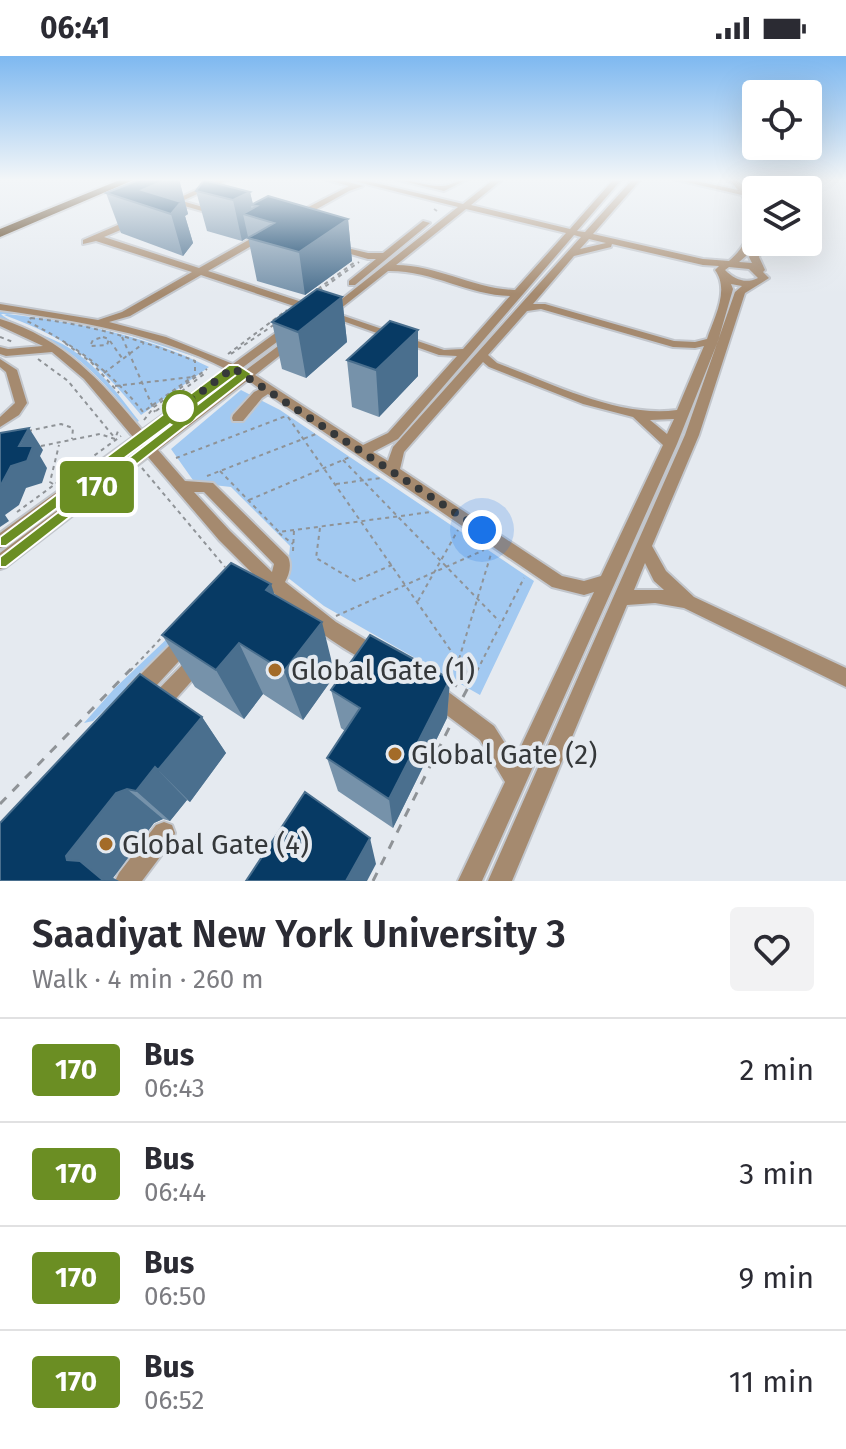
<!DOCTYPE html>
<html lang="en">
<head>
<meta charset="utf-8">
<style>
	:root { --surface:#fff; --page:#f2f2f3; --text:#2b2b33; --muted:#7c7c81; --line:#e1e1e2 }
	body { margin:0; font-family:"Fira Sans",sans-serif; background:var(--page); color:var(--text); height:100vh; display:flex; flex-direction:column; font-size:30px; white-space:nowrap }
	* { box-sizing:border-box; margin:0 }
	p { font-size:26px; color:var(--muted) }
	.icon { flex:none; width:44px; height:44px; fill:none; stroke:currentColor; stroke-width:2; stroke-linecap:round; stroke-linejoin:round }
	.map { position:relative; height:825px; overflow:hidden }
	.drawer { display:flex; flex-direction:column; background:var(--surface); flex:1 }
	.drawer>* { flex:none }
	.badge { padding:0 16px; border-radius:6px; font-size:28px; line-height:52px }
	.fabs { position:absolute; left:742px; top:24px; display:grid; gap:16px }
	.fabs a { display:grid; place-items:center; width:80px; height:80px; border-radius:8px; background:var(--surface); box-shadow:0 8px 32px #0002; font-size:40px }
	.you { position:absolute; width:40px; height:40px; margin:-20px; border:6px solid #fff; border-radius:50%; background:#1a73e8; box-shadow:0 0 0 12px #1a73e833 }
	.map>.badge { position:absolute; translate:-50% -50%; box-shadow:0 0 0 4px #fff }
	.round { display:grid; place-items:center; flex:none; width:84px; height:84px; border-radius:8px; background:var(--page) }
	.head { display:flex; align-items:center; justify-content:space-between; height:136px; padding:0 32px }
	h1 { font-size:38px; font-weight:600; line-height:60px }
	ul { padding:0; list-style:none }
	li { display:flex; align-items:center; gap:24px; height:104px; padding:0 32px; border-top:2px solid var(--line) }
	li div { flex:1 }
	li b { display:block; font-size:30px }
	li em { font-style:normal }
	li .badge { min-width:88px; font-weight:700; text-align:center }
	.status { display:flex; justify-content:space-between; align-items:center; height:56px; padding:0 40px; background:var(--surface); direction:ltr }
	.status svg { height:22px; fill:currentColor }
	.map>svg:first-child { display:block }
	.green { fill:#a2c9f1 }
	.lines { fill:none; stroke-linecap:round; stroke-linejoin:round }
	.minor-casing { stroke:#c2c6cc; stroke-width:4 }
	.highway-casing { stroke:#c2c6cc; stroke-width:4 }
	.path-far1 { stroke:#8f9397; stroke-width:2; stroke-dasharray:4 4; stroke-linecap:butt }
	.path { stroke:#8f9397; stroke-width:3; stroke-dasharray:9 9; stroke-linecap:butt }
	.minor { fill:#a58a6f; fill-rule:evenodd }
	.highway { fill:#452701; fill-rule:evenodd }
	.wall { fill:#7692aa }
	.shaded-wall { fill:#4a6f8e }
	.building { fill:#073a64; stroke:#4a6f8e; stroke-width:2 }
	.line { fill:#6b8e23; stroke:#fff; stroke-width:2 }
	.walk { stroke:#35383a; stroke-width:8; stroke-dasharray:0 14.4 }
	.stop-dot { fill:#fff; stroke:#6b8e23; stroke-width:4 }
	.poi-dot { fill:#a36b28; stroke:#e5eaf0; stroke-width:3 }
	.labels { text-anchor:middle; stroke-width:8; stroke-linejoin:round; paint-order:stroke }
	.near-poi-label { font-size:28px; fill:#35383a; stroke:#e5eaf0; text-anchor:start }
</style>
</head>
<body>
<div class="status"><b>06:41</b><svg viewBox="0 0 49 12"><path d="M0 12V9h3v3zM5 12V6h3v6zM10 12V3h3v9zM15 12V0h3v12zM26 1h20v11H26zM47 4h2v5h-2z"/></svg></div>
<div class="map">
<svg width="846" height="825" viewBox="0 0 846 825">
	<rect width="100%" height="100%" fill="#e5eaf0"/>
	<path class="green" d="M3 254C75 263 144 277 211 306L111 273 26 258H1C11 268 49 280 66 290 97 308 117 337 139 365L137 366C92 311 68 287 0 262V255Z
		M7 258C77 266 145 279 209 311L141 359C97 305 70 283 4 259Z
		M241 334 280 354 534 525 480 639 324 550 287 521 290 490 231 431 195 427 171 393Z
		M172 578 180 581 93 665 84 667 114 633Z"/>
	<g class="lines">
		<g class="minor-casing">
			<path id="minor" d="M220 123H230L182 145 220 156V160L170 146Z
				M324 123H338L363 130 349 135 299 163H293V159L349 130Z
				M346 123H359L463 148 494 123H503L471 149 570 173 614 123H622L577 175 585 176 633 123H641L593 178 703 203 729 205C750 187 756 165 742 139L673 123H687L738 134 729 123H737L751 138 756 153V183L746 200 739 206 752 207 749 201 756 186H764L759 201 765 214 763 216 769 222 745 237 699 379 652 490 666 515 694 541 846 612V631L684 552 655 547 627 549 512 825H488L685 379 735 236 742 230 731 228 733 233 718 285 677 388 482 825H458L505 726 480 684 425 643 422 636 425 629 432 627 439 629 494 670 515 703 594 536 584 539 552 531 268 338 262 342 243 365H233L232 362 233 359 254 336 260 333 248 324 158 394 185 425 213 427 288 501C292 509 289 519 285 526L336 566 384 595 387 601 384 607 378 610C342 596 302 563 274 537L266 541 260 539 258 534 262 527 219 484 148 401 6 511 0 513V497L141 392 140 390 6 490 0 492V477L133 381 84 323 52 296 6 300 0 298V291L8 293 43 290 0 270V263C63 282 101 325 142 374L226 313C156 277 77 265 0 254V248L98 264 122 256 192 216 96 185 83 188V184L134 162 138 165 137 167 104 181 199 212 261 177H267V181L208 215 317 251V255H309L201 219 130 260 109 266 166 281 233 308 285 270H293V274L242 312 246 314 289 282H297V286L255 319 363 389 388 377 457 300 439 299 323 258 458 151ZM466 153 566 177 515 234C474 233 437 209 396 209ZM574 179 581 181 393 391 388 405 373 396 398 383ZM589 183 606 187 580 193ZM612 188 703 209 719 210 715 214C730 234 714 262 707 283L695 286 674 285 545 248H533L574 200 611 191ZM729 211 749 213 758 222C746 228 735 224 725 214ZM388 215C431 214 468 239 510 240L463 293 444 294 335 257ZM541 253 673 291 695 292 704 290 677 354C619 362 551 327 497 307L488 299 527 255ZM483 306 489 311 583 348 633 361 663 389 601 520 584 525 562 520 400 413 404 396ZM235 318 238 320 151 385 149 383ZM674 363 667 378 650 364ZM194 436H204L274 508 272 516 230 475ZM645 507 654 525 664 534H634Z
				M394 123C410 123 428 131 442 130 451 130 458 123 468 123L444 135Z
				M423 165 430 167 355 229H349V225L376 203H368L330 192V188L368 197H383Z
				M0 303 17 314 27 347 19 359 0 371V361L15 347 6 316 0 311Z
				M185 578 191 580 194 586 191 592 143 644 136 646 129 644 126 637 129 630 179 580Z
				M199 595 205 598 208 604 205 610 163 657 156 660 149 657 146 650 149 643 193 598Z
				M164 766 172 769 175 777 172 785 142 825H115L119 817 156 769Z"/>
		</g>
		<g class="highway-casing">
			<path id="highway" d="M122 123H136L0 181V173Z"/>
		</g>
		<path class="path-far1" d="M434 153 437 155
			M318 233 355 206
			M319 235 359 206
			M31 262C88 268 142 284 195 305V319L143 356C110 314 74 289 27 265Z
			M0 281 13 286
			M103 281 109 283 107 289 90 290 93 284Z
			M122 281 155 356
			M110 285 122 302
			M65 287 92 307 119 337
			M228 298 287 254
			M231 298 275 268
			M38 303 68 325 114 381
			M104 317 144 287
			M115 330 192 321
			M156 355 204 318
			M288 361 465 615
			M144 364 154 351 207 313
			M28 375 61 368 73 372 72 383
			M41 390 100 378 115 383 118 375
			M176 402 286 360
			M343 404 499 565
			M142 412 225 511
			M220 415 279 476 431 456
			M207 420 316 378
			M53 428 50 426 59 389
			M336 428 381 422
			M249 444 350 401
			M17 456 121 380
			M320 472 316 502 355 525 392 509
			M279 477 293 488
			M293 495 294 474
			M418 545 458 474
			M336 560 484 494
			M459 603 491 498
			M130 615 164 579
			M477 615 524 522"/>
		<path class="path" d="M464 613 470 621
			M449 626 464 634
			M463 641 478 613
			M0 748 131 613
			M373 825 451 668"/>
		<use href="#minor" class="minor"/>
		<use href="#highway" class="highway"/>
	</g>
	<path class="wall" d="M141 123H179L188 158 185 160 193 187 183 200 121 177 106 137Z
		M196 135 250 136 253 148 348 163 352 205 305 239 257 225 248 181 242 185 207 175Z
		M342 241 347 286 306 322 282 313 272 266Z
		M347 304 418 320 379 361 352 351Z
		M271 528 274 539 335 619 303 664 263 638 244 663 195 631 162 579Z
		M450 623 447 662 393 772 338 735 327 702 345 675 341 672 331 634Z
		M202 661 226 697 190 746 187 744 170 765 163 763 154 767 113 822 119 825H0Z"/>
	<path class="shaded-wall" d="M168 123H179L188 158 185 160 193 187 183 200 171 158 142 134Z
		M250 136 253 149H251L253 161 243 158 248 181 242 185 233 144Z
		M348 163 352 205 305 239 299 196Z
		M342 241 347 286 306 322 298 276Z
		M418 274V320L379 361 376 314Z
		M29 372 43 394 40 400 47 412 42 427 26 432 19 449 5 459 9 465 0 471V429Z
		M271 528 289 583 266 534Z
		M322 566 335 619 303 664 284 615Z
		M239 587 263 638 244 663 216 614Z
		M450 623 447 662 393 772 389 743Z
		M202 661 226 697 190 746 158 714Z
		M155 711 187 744 170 765 136 735Z
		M127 733 163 763 154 767 113 822 119 825H104L67 804 66 800 116 737Z
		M370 782 376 808 367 825H346Z"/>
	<path class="building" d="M141 123H168L142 134 181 146 171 158 106 137Z
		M204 124 250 136 233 144 196 135Z
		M268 140 348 163 299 196 248 182 274 167 243 158 257 150 251 149Z
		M317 233 342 241 298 276 272 266Z
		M390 265 418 274 376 314 347 304Z
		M29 372 19 390H33L27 405 11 410 2 427 0 429V377Z
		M231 507 271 528 266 534 322 566 284 615 239 587 216 614 162 579Z
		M370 579 450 623 389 743 327 702 360 652 331 634Z
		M140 618 202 661 158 714 155 711 136 735 127 733 116 737 66 800 67 804 80 805 104 825H0V767Z
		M305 736 370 782 346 825H246Z"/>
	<linearGradient id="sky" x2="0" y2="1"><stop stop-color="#7eb8f0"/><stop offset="0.52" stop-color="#f3f6f8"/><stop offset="1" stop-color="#f3f6f8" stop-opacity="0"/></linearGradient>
	<rect width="846" height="238" fill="url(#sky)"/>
	<path class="line" d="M229 309H238L252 318 6 511H0V501L236 319 6 490H0V481Z"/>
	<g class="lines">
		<path class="walk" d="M180 352 233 312 482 474"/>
	</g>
	<circle class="stop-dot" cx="180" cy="352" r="16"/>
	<g class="poi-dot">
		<circle cx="275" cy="614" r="8"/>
		<circle cx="395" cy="698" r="8"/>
		<circle cx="106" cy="788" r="8"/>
	</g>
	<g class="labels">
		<g class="near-poi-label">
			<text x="291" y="624">Global Gate (1)</text>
			<text x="411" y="708">Global Gate (2)</text>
			<text x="122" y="798">Global Gate (4)</text>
		</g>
	</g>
</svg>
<div class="fabs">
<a><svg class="icon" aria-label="locate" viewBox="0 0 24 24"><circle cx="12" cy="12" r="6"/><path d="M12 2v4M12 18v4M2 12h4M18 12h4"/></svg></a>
<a><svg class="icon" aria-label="layers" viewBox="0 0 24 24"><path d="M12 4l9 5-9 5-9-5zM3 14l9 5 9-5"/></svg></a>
</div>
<div class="you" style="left:482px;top:474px"></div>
<b class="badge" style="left:97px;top:431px;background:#6b8e23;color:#fff">170</b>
</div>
<section class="drawer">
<div class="head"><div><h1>Saadiyat New York University 3</h1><p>Walk · 4 min · 260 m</p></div><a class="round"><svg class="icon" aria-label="heart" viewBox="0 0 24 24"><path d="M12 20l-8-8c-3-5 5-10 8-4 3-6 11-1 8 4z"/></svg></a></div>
<ul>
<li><span class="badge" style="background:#6b8e23;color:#fff">170</span><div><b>Bus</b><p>06:43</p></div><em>2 min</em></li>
<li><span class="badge" style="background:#6b8e23;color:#fff">170</span><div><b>Bus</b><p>06:44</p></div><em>3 min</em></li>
<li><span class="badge" style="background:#6b8e23;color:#fff">170</span><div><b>Bus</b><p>06:50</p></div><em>9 min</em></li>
<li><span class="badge" style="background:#6b8e23;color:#fff">170</span><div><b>Bus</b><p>06:52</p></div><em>11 min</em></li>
</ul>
</section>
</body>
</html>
